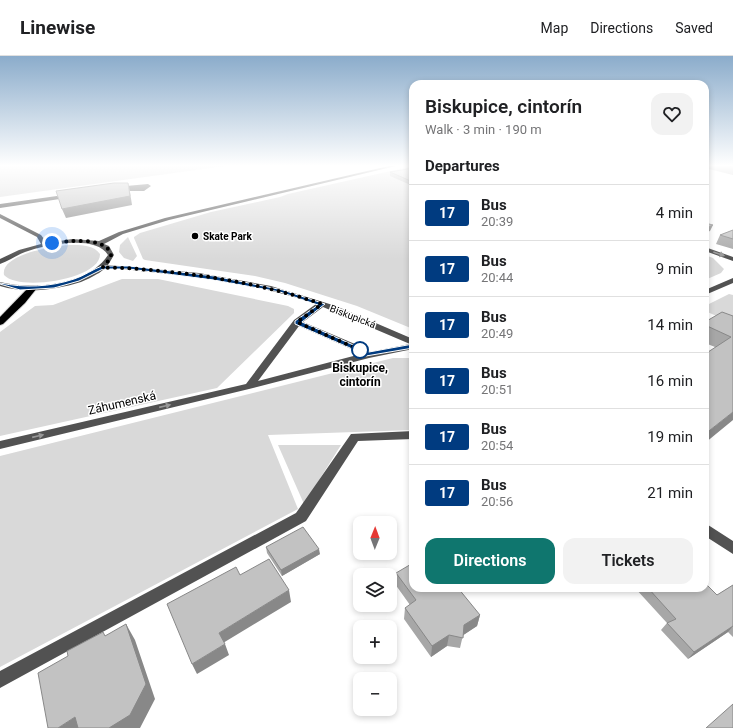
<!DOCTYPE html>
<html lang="en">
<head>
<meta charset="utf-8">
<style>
	:root { --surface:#fff; --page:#f2f2f2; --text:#202124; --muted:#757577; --line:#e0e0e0; --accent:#0f766e }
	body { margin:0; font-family:Roboto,sans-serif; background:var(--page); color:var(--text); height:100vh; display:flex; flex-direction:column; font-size:15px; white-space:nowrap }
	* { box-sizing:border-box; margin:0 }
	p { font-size:13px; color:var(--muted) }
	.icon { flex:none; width:22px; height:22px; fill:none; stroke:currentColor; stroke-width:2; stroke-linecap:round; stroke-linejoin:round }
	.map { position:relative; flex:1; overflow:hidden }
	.drawer { position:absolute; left:409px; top:24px; width:300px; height:512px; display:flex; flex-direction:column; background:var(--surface); border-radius:12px; box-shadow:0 2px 6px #0003 }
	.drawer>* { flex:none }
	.badge { padding:0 8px; border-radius:3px; font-size:14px; line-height:26px }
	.needle { width:26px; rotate:1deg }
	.fabs { position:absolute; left:353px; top:460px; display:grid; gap:8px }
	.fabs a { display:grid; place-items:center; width:44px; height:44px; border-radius:8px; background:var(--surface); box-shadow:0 2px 6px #0003; font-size:20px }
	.you { position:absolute; width:20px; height:20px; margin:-10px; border:3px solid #fff; border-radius:50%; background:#1a73e8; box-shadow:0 0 0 6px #1a73e833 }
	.map>.badge { position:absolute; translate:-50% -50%; box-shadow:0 0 0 2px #fff }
	h2 { padding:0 16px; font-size:15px; line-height:36px }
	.round { display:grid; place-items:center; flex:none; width:42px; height:42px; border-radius:12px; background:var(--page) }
	.overview { display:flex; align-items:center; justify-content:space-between; height:68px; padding:0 16px }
	h1 { font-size:19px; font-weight:600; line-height:30px }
	.action { display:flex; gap:8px; margin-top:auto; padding:8px 16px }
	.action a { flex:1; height:46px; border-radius:12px; background:var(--accent); color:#fff; font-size:16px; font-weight:600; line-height:46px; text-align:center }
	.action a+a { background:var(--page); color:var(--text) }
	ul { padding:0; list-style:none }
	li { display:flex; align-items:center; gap:12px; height:56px; padding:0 16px; border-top:1px solid var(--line) }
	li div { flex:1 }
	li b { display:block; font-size:15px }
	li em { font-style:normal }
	li .badge { min-width:44px; font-weight:700; text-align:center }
	header { display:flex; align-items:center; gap:24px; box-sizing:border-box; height:56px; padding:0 20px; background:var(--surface); border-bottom:1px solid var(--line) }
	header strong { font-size:19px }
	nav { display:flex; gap:22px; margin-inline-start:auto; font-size:14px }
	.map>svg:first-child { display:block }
	.green { fill:#d9d9d9 }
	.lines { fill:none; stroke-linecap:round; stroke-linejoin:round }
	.major-casing { stroke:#dbdbdb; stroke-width:2 }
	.minor { fill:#525252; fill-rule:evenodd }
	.major { fill:#000; fill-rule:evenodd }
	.wall { fill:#a7a7a7 }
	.shaded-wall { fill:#888 }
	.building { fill:#c2c2c2; stroke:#888 }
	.oneway { fill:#979797 }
	.line { fill:#003b80; stroke:#fff }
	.walk { stroke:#000; stroke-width:4; stroke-dasharray:0 7.2 }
	.poi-dot { fill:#000; stroke:#fff; stroke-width:1.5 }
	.stop-dot { fill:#fff; stroke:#003b80; stroke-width:2 }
	.labels { text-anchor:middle; stroke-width:3; stroke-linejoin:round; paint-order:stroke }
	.far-poi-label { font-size:10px; font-weight:bold; fill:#000; stroke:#fff; text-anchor:start }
	.far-street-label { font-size:10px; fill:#000; stroke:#fff }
	.stop-label { font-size:12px; font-weight:bold; fill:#000; stroke:#fff }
	.street-label { font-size:12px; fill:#000; stroke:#fff }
</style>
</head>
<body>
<header>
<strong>Linewise</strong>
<nav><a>Map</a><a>Directions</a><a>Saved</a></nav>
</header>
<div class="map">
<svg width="733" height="672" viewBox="0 0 733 672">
	<rect width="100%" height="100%" fill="#fff"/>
	<path class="green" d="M0 109H232L0 141Z
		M413 110V273L357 250 285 227 255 220 145 204 143 203 134 182V181L140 177 211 156 280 141 288 138Z
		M128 181 137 200 133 205 124 202 119 196 120 189Z
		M69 189C79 189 93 188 100 198 101 223 19 236 4 219 0 198 55 190 69 189Z
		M705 199 713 202 724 213 721 217 705 224Z
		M122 223H158L288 250 294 253V257L217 332 0 380V276L35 250 53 249Z
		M729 238 733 239V267L705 255V250Z
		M393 302H413V374L268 379 298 453 0 611V400Z
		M278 389H341L304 448Z"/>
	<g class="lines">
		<g class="major-casing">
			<path id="major" d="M30 230H33L37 232 25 247 3 268 0 269V261Z"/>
		</g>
		<path class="minor" d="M393 109H400L169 164 123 178 104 188 109 190 114 199 108 209 199 217 271 230 336 250 413 283V293L369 302 249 333 0 393V385L246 328 294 264 316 248C263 229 206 222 150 216 139 215 115 211 105 213 102 214 100 217 97 218 92 221 86 224 81 226 55 234 26 238 0 230V226C33 234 88 230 108 199 95 178 45 189 25 196 17 199 9 205 0 208V203L19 194 41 188 37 181 0 162V158L41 179 47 187 72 183 99 185 119 176 165 162ZM323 251 410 288 370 296 362 291 303 266ZM299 270 356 295 361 298 258 325Z
			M148 128 151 130 144 135H115L112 133 115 131Z
			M71 138 74 140 73 141 0 152V148Z
			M705 191 733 201V205L705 195Z
			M733 222V227L705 239V234Z
			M413 375V383L358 385 306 465 0 632V615L296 457 351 378Z
			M705 467 733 485V498L705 480Z"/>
		<use href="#major" class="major"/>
	</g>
	<path class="wall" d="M705 109H733V119L705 112Z
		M413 112V130L390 120V116Z
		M733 174V193L716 188 720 179Z
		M733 260V364L715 291 705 287V266Z
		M266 491 320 498 282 520 267 497Z
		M396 517 480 559 477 570 463 579 460 592 447 590 431 601 404 563 405 552 410 549 395 528Z
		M733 529V581L728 576 688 603 661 574 667 567 635 532H705L717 539Z"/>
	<path class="shaded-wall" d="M128 127 130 136 132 149 66 162 62 153Z
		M713 169 710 175 705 177V172Z
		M733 356V364L705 387V378Z
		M319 493 320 498 282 520 281 514Z
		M289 534 291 546 223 587 219 577Z
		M480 559 477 570 462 580 464 569Z
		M126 568 135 584 155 643 140 672H109Z
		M733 570 728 576 688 603 694 596Z
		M449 579 447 590 431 601 432 590Z
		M225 588 229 599 197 618 192 608Z
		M75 661 86 672H58Z"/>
	<path class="building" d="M724 109H733V111Z
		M413 112V126L390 116Z
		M114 127H128L130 140 62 153 56 135Z
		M705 167 713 169 705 172Z
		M733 174V183L720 179Z
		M722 256 733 260V356L705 378V298L731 281 705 269V266Z
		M303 471 319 493 281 514 266 491Z
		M269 503 289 534 219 577 225 588 192 608 167 548 236 511 240 519Z
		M413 507V532H458L480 559 464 569 463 582 449 579 432 590 405 552 416 544 396 517Z
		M705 527 717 539 733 529V570L694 596 667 567 676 563 648 532H705Z
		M126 568 146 628 130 659 109 672H78L75 661 58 672H48L38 617 68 600 67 595 103 576 105 580Z
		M733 648V672H706Z"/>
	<defs><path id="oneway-solid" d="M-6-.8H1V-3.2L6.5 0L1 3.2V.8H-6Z"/></defs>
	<g class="oneway">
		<use href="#oneway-solid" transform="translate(719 198) rotate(19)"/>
		<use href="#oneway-solid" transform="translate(165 350) rotate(-13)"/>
		<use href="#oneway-solid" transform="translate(38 380) rotate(-13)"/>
	</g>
	<linearGradient id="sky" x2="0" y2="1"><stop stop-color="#8baccb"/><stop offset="0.54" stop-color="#fff"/><stop offset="1" stop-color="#fff" stop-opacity="0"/></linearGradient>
	<rect width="733" height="203" fill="url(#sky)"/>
	<path class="line" d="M102 210H129L214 220 283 234 325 248 302 266 369 296 413 288 416 290 413 292 366 300 357 295 295 268V265L318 249 280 236 214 224 129 213H103L79 225 54 232 20 234 0 228V227C25 232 50 231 74 223 84 220 93 213 102 210Z"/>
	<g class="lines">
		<path class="walk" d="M52 187C66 185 107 180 111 199L107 207 102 212C131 211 159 215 188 218 234 224 278 233 322 248L297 266 360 294"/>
	</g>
	<circle class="poi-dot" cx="195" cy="180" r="4"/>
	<circle class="stop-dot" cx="360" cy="294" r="8"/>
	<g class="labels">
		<g class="far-poi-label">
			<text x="203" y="184">Skate Park</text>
		</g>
		<g class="far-street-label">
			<text transform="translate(353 260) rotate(21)" y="4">Biskupická</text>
		</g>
		<g class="stop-label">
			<text x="360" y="316">Biskupice,<tspan x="360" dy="14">cintorín</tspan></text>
		</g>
		<g class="street-label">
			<text transform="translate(122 347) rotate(-13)" y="4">Záhumenská</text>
		</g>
	</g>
</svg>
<div class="fabs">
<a><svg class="needle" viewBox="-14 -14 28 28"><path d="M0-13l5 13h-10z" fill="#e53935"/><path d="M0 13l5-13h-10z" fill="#757577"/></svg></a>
<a><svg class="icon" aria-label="layers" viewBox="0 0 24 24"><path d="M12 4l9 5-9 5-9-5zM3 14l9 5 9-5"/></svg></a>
<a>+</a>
<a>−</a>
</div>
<div class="you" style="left:52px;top:187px"></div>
<section class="drawer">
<div class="overview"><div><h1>Biskupice, cintorín</h1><p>Walk · 3 min · 190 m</p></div><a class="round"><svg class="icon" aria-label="heart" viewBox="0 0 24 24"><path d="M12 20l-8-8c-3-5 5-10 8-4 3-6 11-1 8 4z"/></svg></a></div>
<h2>Departures</h2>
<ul>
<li><span class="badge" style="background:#003b80;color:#fff">17</span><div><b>Bus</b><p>20:39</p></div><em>4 min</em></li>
<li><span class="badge" style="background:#003b80;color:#fff">17</span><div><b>Bus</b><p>20:44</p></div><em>9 min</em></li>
<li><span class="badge" style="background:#003b80;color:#fff">17</span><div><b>Bus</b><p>20:49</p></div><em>14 min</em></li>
<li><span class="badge" style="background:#003b80;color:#fff">17</span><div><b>Bus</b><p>20:51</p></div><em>16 min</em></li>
<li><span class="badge" style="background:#003b80;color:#fff">17</span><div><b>Bus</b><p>20:54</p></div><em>19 min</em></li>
<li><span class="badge" style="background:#003b80;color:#fff">17</span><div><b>Bus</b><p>20:56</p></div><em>21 min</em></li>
</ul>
<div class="action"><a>Directions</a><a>Tickets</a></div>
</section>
</div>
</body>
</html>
